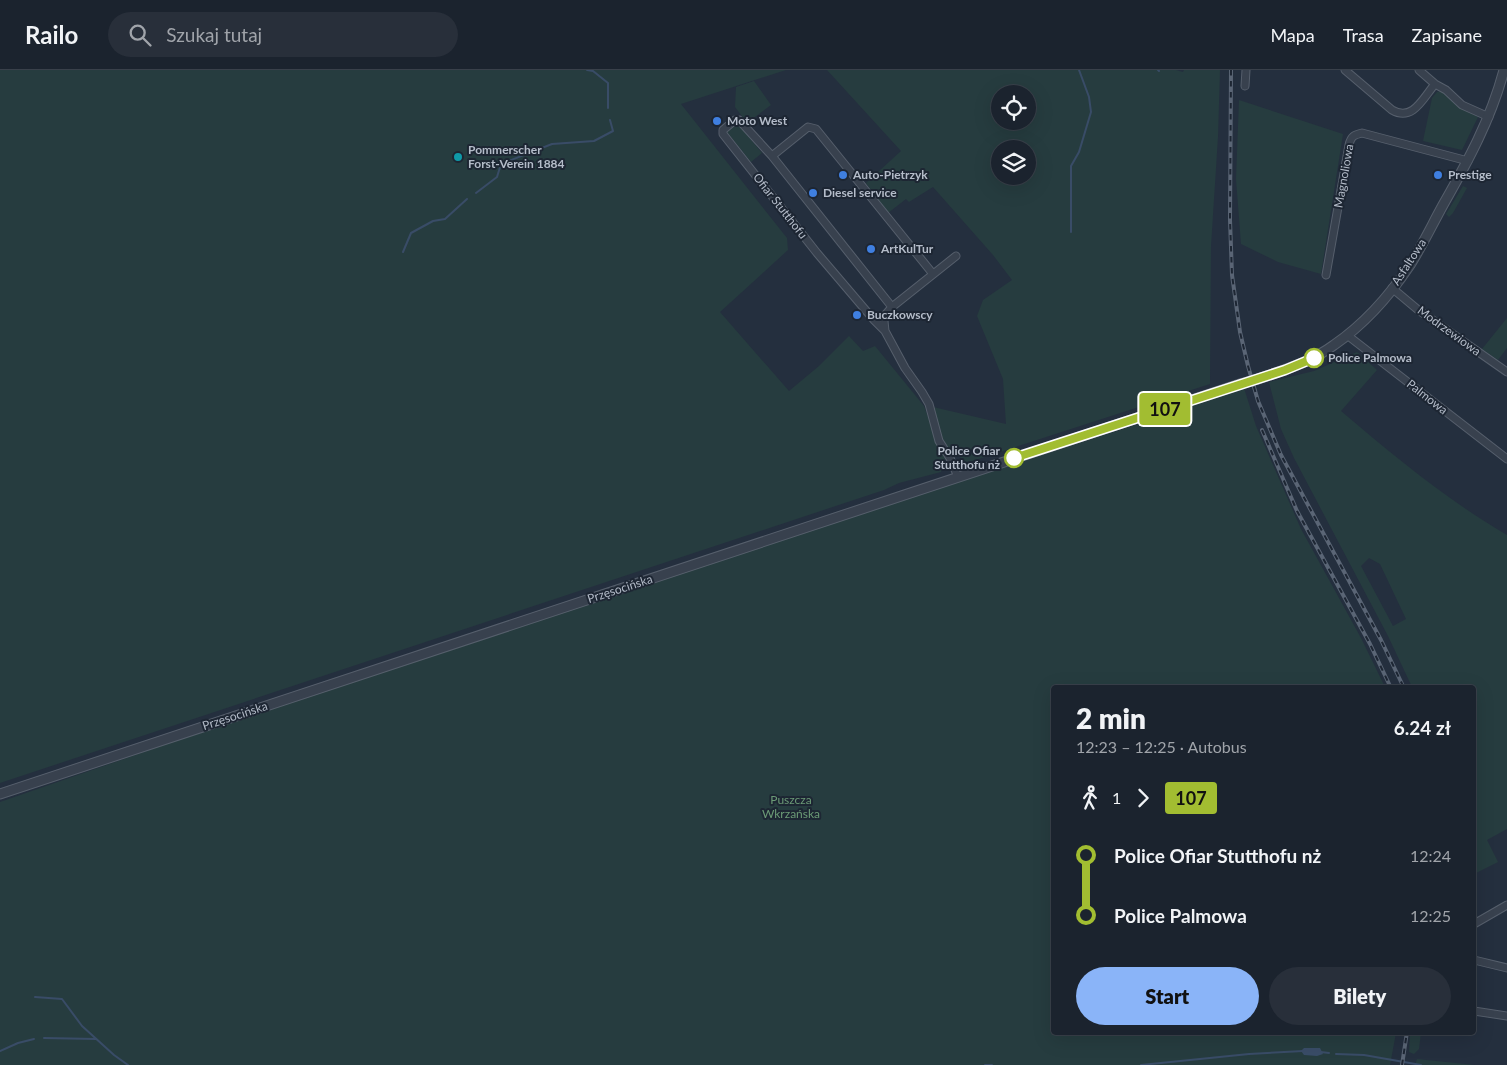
<!DOCTYPE html>
<html lang="pl">
<head>
<meta charset="utf-8">
<style>
	:root { --surface:#1b232e; --page:#282f3a; --text:#f1f3f6; --muted:#a0a4aa; --line:#39404a; --accent:#8ab4f8 }
	body { margin:0; font-family:Lato,sans-serif; background:var(--page); color:var(--text); height:100vh; display:flex; flex-direction:column; font-size:19px; white-space:nowrap }
	* { box-sizing:border-box; margin:0 }
	p { font-size:16px; color:var(--muted) }
	.icon { flex:none; width:28px; height:28px; fill:none; stroke:currentColor; stroke-width:2; stroke-linecap:round; stroke-linejoin:round }
	.map { position:relative; flex:1; overflow:hidden }
	.side { position:absolute; left:1051px; top:615px; width:425px; height:350px; display:flex; flex-direction:column; background:var(--surface); border-radius:5px; box-shadow:0 5px 20px #0002,0 0 0 1px var(--line) }
	.side>* { flex:none }
	.badge { padding:0 10px; border-radius:4px; font-size:18px; line-height:32px }
	.controls { position:absolute; left:991px; top:15px; display:grid; gap:10px }
	.controls a { display:grid; place-items:center; width:45px; height:45px; border-radius:50%; background:var(--surface); box-shadow:0 5px 20px #0002,0 0 0 1px var(--line); font-size:25px }
	.map>.badge { position:absolute; translate:-50% -50%; box-shadow:0 0 0 2px #fff }
	.legs { display:flex; align-items:center; gap:8px; height:55px; padding:0 25px; font-size:16px }
	.legs p { margin-inline-start:auto }
	.headline { display:flex; align-items:center; justify-content:space-between; height:85px; padding:0 25px }
	h1 { font-size:28px; font-weight:800; line-height:38px }
	.action { display:flex; gap:10px; margin-top:auto; padding:10px 25px }
	.action a { flex:1; height:58px; border-radius:30px; background:var(--accent); color:#111; font-size:20px; font-weight:800; line-height:58px; text-align:center }
	.action a+a { background:var(--page); color:var(--text) }
	ul { padding:0 25px; list-style:none }
	li { display:flex; align-items:center; gap:18px; height:60px; font-size:19px }
	li i { display:grid; place-items:center; width:8px; height:100%; margin:0 6px; background:currentColor }
	li i::after { content:''; width:12px; height:12px; margin:-6px; border:4px solid; border-radius:50%; background:var(--surface) }
	li p { margin-inline-start:auto }
	li:first-child i { background:linear-gradient(#0000 50%,currentColor 0) }
	li:last-child i { background:linear-gradient(currentColor 50%,#0000 0) }
	header { display:flex; align-items:center; gap:30px; box-sizing:border-box; height:70px; padding:0 25px; background:var(--surface); border-bottom:1px solid var(--line) }
	header strong { font-size:24px }
	nav { display:flex; gap:28px; margin-inline-start:auto; font-size:18px }
	.search { width:350px; height:45px; background:var(--page); display:flex; align-items:center; gap:12px; box-sizing:border-box; padding:0 18px; border-radius:28px; color:var(--muted); font-size:19px }
	.map>svg:first-child { display:block }
	.green { fill:#263c3f; fill-rule:evenodd }
	.water { fill:#394c67 }
	.lines { fill:none; stroke-linecap:round; stroke-linejoin:round }
	.stream { stroke:#394c67; stroke-width:2 }
	.minor-casing { stroke:#565f6c; stroke-width:9 }
	.tertiary-casing { stroke:#565f6c; stroke-width:11 }
	.minor { stroke:#38414e; stroke-width:7 }
	.tertiary { stroke:#38414e; stroke-width:9 }
	.rail-casing { stroke:#5a6575; stroke-width:4 }
	.rail { stroke:#1d2633; stroke-width:2; stroke-dasharray:5.5; stroke-linecap:butt }
	.tertiary-bridge-casing { stroke:#565f6c; stroke-width:11; stroke-linecap:butt }
	.tertiary-bridge { stroke:#38414e; stroke-width:9 }
	.line-1-casing { stroke:#fff; stroke-width:11 }
	.line-1 { stroke:#a2bd31; stroke-width:8 }
	.shop-dot { fill:#3f7fe0; stroke:#1d2633; stroke-width:2 }
	.culture-dot { fill:#0f9aa8; stroke:#1d2633; stroke-width:2 }
	.stop-1-dot { fill:#fff; stroke:#a2bd31; stroke-width:2.5 }
	.labels { text-anchor:middle; stroke-width:4; stroke-linejoin:round; paint-order:stroke }
	.poi-label { font-size:12px; font-weight:bold; fill:#b4bcc9; stroke:#1d2633; text-anchor:start }
	.street-label { font-size:12px; fill:#b4bcc9; stroke:#1d2633 }
	.stop-label { font-size:12px; font-weight:bold; fill:#b4bcc9; stroke:#1d2633; text-anchor:start }
	.park-label { font-size:12px; fill:#6b9a76; stroke:#1d2633 }
</style>
</head>
<body>
<header>
<strong>Railo</strong>
<div class="search"><svg class="icon" aria-label="search" viewBox="0 0 24 24"><circle cx="10" cy="10" r="6"/><path d="M15 15l6 6"/></svg>Szukaj tutaj</div>
<nav><a>Mapa</a><a>Trasa</a><a>Zapisane</a></nav>
</header>
<div class="map">
<svg width="1507" height="995" viewBox="0 0 1507 995">
	<rect width="100%" height="100%" fill="#242f3e"/>
	<path class="green" d="M0 0H786L681 34 787 168 788 180 720 242 789 321 819 296 849 266 863 281 875 276 924 336 938 374 946 388 941 402 899 413 884 420 0 713Z
		M827 0H1176L1183 2 1184 0H1220L1218 67 1211 176 1210 314 966 393 959 386 954 387C940 374 938 355 933 337L1006 354 1003 309 977 246 983 230 1012 210 993 185 933 117 909 132 906 129 888 143 866 113 901 81ZM1000 24H1028V51H1000ZM1000 79H1028V106H1000Z
		M754 11 771 35 747 53 735 37 736 17Z
		M1442 21 1455 34 1478 47 1462 80 1423 71 1432 28 1437 22Z
		M1239 30 1343 64 1321 204 1278 192 1241 174 1236 109Z
		M737 53 762 83 751 92 727 62Z
		M1463 116 1467 118 1453 143 1449 147 1446 144Z
		M1507 248V278L1498 290 1482 279Z
		M1357 282 1377 300 1341 341C1394 386 1447 430 1507 465V759L1487 770 1498 792 1474 804V618L1412 617 1388 566 1294 388 1281 359 1269 312 1314 301ZM1369 488 1380 494 1406 549 1393 556 1361 496Z
		M1244 318 1256 356 1301 459 1361 568 1385 617 1054 618V962L1396 963 1390 995H0V732L262 641 965 409 1145 352Z
		M1410 963H1421L1419 979 1414 984 1409 982Z
		M1417 989 1475 995H1415Z"/>
	<path class="water" d="M1304 978H1320L1323 984 1317 986 1304 985 1301 981Z"/>
	<g class="lines">
		<path class="stream" d="M587 0 593 1 608 13V38
			M1158 0 1159 1
			M476 123 497 107 501 94 552 74 594 71 613 61 610 50
			M1071 162V96L1079 82 1091 42 1089 27 1079 0
			M403 182 411 163 433 151 445 149 467 129
			M35 927 62 929 82 956 114 985 128 995
			M44 968 96 969
			M0 981 18 973 34 969
			M1321 982 1329 983
			M1336 984 1364 985 1421 995
			M985 995H992
			M1141 995 1249 984 1303 981"/>
		<g class="minor-casing">
			<path id="minor" d="M1345 0 1392 40C1413 52 1423 28 1435 14
				M1419 0 1435 14 1446 20 1462 35 1489 47
				M1245 16 1246 0
				M772 86 808 57 816 59 933 204
				M956 186 892 237 886 244 884 251 885 261 905 298 922 322 929 334 939 371 950 388 958 407
				M1326 205 1349 75C1351 66 1354 65 1362 63L1468 91
				M1392 218 1417 239 1507 302
				M885 261 874 250 817 183 723 64V60L735 50H739L772 86 892 237
				M1347 265 1507 389
				M1474 854 1507 835
				M1474 890 1507 898
				M1474 941 1507 946"/>
		</g>
		<g class="tertiary-casing">
			<path id="tertiary" d="M1258 309C1284 300 1311 292 1334 275 1363 255 1390 225 1410 195 1422 176 1432 155 1443 135 1468 91 1491 49 1504 0
				M0 724 1240 314"/>
		</g>
		<use href="#minor" class="minor"/>
		<use href="#tertiary" class="tertiary"/>
		<g class="rail-casing">
			<path id="rail" d="M1231 0 1230 150 1232 205 1240 262 1248 296 1258 331 1281 385 1381 570 1404 618
				M1262 360 1297 441 1370 574 1391 618
				M1402 995 1407 962"/>
		</g>
		<use href="#rail" class="rail"/>
		<g class="tertiary-bridge-casing">
			<path id="tertiary-bridge" d="M1240 314 1258 309"/>
		</g>
		<use href="#tertiary-bridge" class="tertiary-bridge"/>
	</g>
	<g class="lines">
		<g class="line-1-casing">
			<path id="line-1" d="M1014 388 1285 300 1314 288"/>
		</g>
		<use href="#line-1" class="line-1"/>
	</g>
	<g class="shop-dot">
		<circle cx="717" cy="51" r="5"/>
		<circle cx="843" cy="105" r="5"/>
		<circle cx="1438" cy="105" r="5"/>
		<circle cx="813" cy="123" r="5"/>
		<circle cx="871" cy="179" r="5"/>
		<circle cx="857" cy="245" r="5"/>
	</g>
	<circle class="culture-dot" cx="458" cy="87" r="5"/>
	<g class="stop-1-dot">
		<circle cx="1314" cy="288" r="9"/>
		<circle cx="1014" cy="388" r="9"/>
	</g>
	<g class="labels">
		<g class="poi-label">
			<text x="727" y="55">Moto West</text>
			<text x="468" y="84">Pommerscher<tspan x="468" dy="14">Forst-Verein 1884</tspan></text>
			<text x="853" y="109">Auto-Pietrzyk</text>
			<text x="1448" y="109">Prestige</text>
			<text x="823" y="127">Diesel service</text>
			<text x="881" y="183">ArtKulTur</text>
			<text x="867" y="249">Buczkowscy</text>
		</g>
		<g class="street-label">
			<text transform="translate(1344 106) rotate(-80)" y="4">Magnoliowa</text>
			<text transform="translate(780 136) rotate(52)" y="4">Ofiar Stutthofu</text>
			<text transform="translate(1409 192) rotate(-57)" y="4">Asfaltowa</text>
			<text transform="translate(1449 261) rotate(36)" y="4">Modrzewiowa</text>
			<text transform="translate(1427 327) rotate(38)" y="4">Palmowa</text>
			<text transform="translate(620 519) rotate(-18)" y="4">Przęsocińska</text>
			<text transform="translate(235 646) rotate(-18)" y="4">Przęsocińska</text>
		</g>
		<g class="stop-label">
			<text x="1328" y="292">Police Palmowa</text>
			<text x="1000" y="385" text-anchor="end">Police Ofiar<tspan x="1000" dy="14">Stutthofu nż</tspan></text>
		</g>
		<g class="park-label">
			<text x="791" y="734">Puszcza<tspan x="791" dy="14">Wkrzańska</tspan></text>
		</g>
	</g>
</svg>
<div class="controls">
<a><svg class="icon" aria-label="locate" viewBox="0 0 24 24"><circle cx="12" cy="12" r="6"/><path d="M12 2v4M12 18v4M2 12h4M18 12h4"/></svg></a>
<a><svg class="icon" aria-label="layers" viewBox="0 0 24 24"><path d="M12 4l9 5-9 5-9-5zM3 14l9 5 9-5"/></svg></a>
</div>
<b class="badge" style="left:1165px;top:339px;background:#a2bd31;color:#111">107</b>
<section class="side">
<div class="headline"><div><h1>2 min</h1><p>12:23 – 12:25 · Autobus</p></div><b>6.24 zł</b></div>
<div class="legs"><svg class="icon" aria-label="walk" viewBox="0 0 24 24"><circle cx="13" cy="4" r="2"/><path d="M13 8l-2 6 4 7M11 14l-3 7M7 12l3-4h3l4 4"/></svg>1<svg class="icon" aria-label="forward" viewBox="0 0 24 24"><path d="M9 5l7 7-7 7"/></svg><b class="badge" style="background:#a2bd31;color:#111">107</b></div>
<ul>
<li><i style="color:#a2bd31"></i><b>Police Ofiar Stutthofu nż</b><p>12:24</p></li>
<li><i style="color:#a2bd31"></i><b>Police Palmowa</b><p>12:25</p></li>
</ul>
<div class="action"><a>Start</a><a>Bilety</a></div>
</section>
</div>
</body>
</html>
